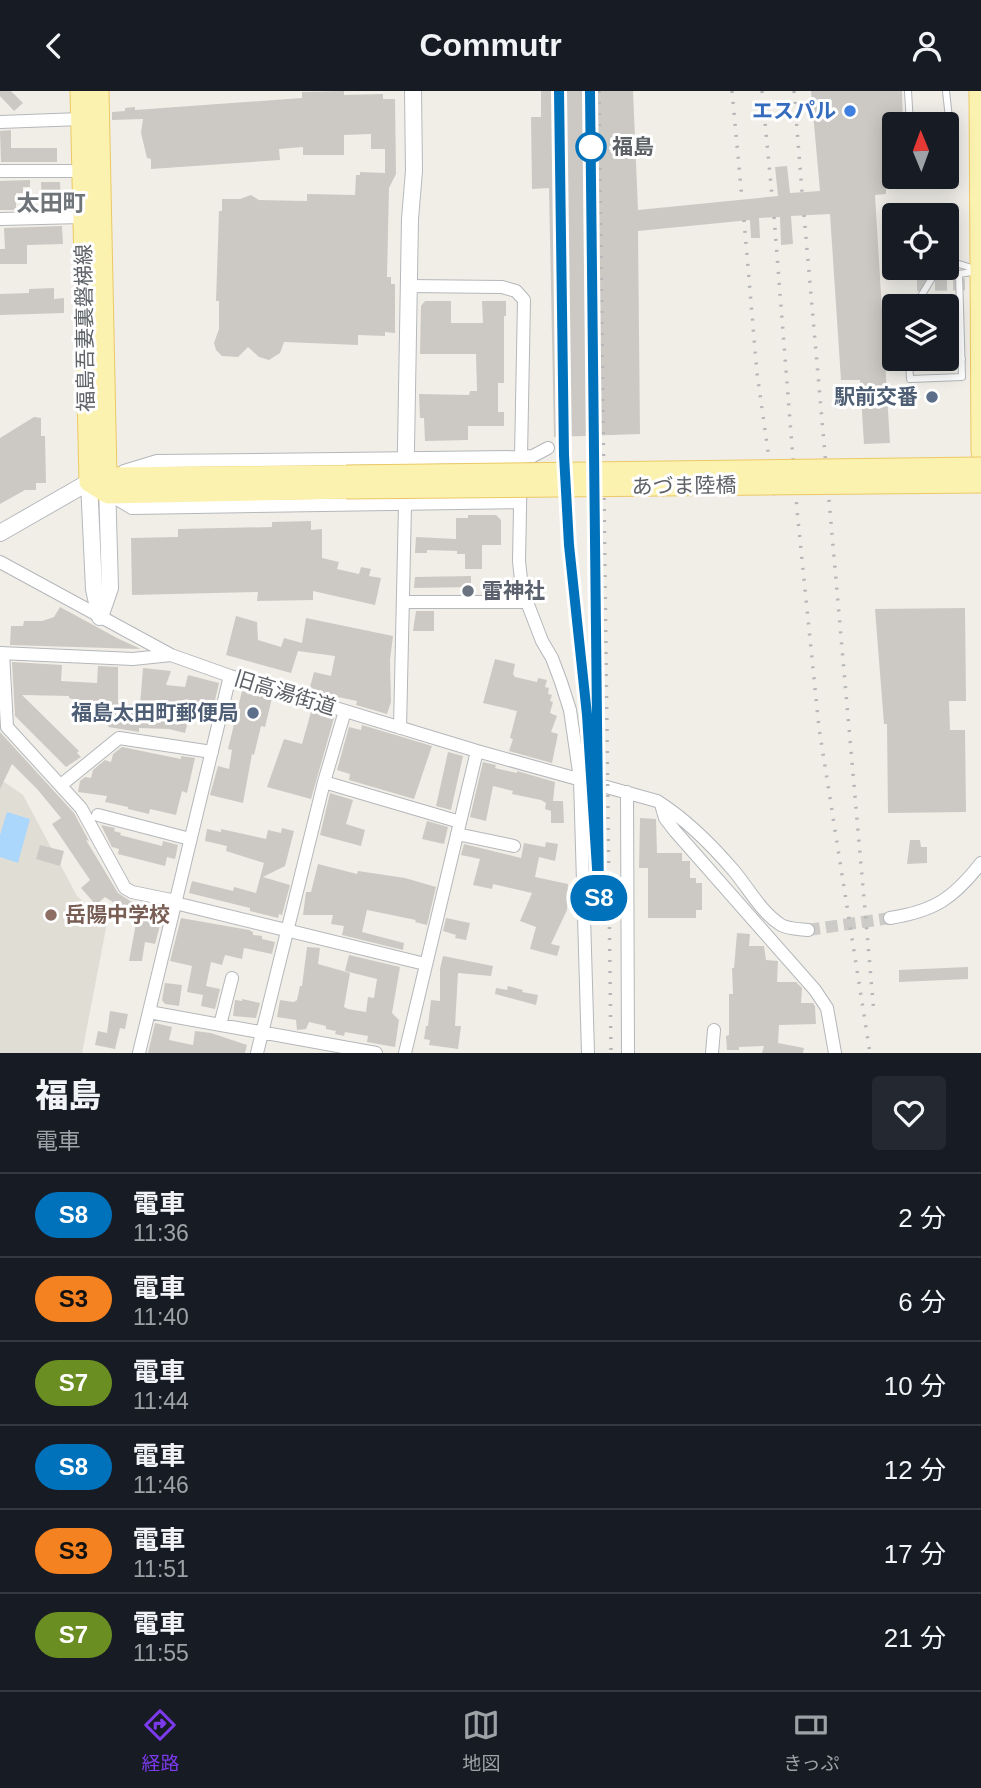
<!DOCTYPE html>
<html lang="ja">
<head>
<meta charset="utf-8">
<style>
	:root { --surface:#171b24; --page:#242831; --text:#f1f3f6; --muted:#9ea1a6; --line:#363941; --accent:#7c3aed }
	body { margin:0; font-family:Arial,"Noto Sans JP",sans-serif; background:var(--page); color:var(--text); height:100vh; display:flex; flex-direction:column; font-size:26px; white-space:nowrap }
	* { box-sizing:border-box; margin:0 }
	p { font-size:23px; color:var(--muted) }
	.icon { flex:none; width:38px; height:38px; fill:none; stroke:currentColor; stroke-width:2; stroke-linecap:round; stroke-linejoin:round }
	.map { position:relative; height:962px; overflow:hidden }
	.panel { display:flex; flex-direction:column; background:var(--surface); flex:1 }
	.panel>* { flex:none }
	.badge { padding:0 14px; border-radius:23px; font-size:24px; line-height:46px }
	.needle { width:46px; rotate:359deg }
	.fabs { position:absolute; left:882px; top:21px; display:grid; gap:14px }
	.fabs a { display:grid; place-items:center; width:77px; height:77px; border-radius:7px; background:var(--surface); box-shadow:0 4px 18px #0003; font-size:35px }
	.map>.badge { position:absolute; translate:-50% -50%; box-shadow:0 0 0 4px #fff }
	.round { display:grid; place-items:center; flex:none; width:74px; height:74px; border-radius:7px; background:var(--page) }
	.head { display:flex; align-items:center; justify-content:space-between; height:119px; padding:0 35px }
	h1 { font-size:33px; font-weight:800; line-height:52px }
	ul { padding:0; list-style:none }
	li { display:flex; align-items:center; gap:21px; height:84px; padding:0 35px; border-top:2px solid var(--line) }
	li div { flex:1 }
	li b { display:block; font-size:26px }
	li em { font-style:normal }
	li .badge { min-width:77px; font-weight:700; text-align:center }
	header { display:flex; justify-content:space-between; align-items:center; height:91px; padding:0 35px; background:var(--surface); font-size:32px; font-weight:800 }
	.tab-bar { display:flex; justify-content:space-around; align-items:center; height:98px; border-top:2px solid var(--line); background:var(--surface); font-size:19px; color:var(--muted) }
	.tab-bar a { display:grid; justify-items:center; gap:4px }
	.tab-bar .on { color:var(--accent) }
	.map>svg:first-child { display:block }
	.education { fill:#e0ddd5 }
	.water { fill:#abd7fc }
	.building { fill:#ccc9c4 }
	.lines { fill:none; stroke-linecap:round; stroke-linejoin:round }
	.street-tunnel { stroke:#cccbc7; stroke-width:12; stroke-dasharray:12 6; stroke-linecap:butt }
	.lane-casing { stroke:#b4b7bb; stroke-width:8 }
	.street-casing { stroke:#b4b7bb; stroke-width:14 }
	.secondary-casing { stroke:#b5b9be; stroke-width:18 }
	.primary-casing { stroke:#ecc964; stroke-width:21 }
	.lane { stroke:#fff; stroke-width:6 }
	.street { stroke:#fff; stroke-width:12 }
	.secondary { stroke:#fff; stroke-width:16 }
	.primary { stroke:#fcf2b0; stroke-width:19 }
	.rail { stroke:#b5b6b7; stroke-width:3.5; stroke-dasharray:2 9; stroke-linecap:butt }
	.primary-bridge-casing { stroke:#ecc964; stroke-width:21; stroke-linecap:butt }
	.primary-bridge { stroke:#fcf2b0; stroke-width:19 }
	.line-casing { stroke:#fff; stroke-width:16 }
	.line { stroke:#0072bc; stroke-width:10 }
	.shop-dot { fill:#3f7fe0; stroke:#fff; stroke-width:2.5 }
	.stop-dot { fill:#fff; stroke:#0072bc; stroke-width:3.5 }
	.service-dot { fill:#5c6f8a; stroke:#fff; stroke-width:2.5 }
	.worship-dot { fill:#6b7280; stroke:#fff; stroke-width:2.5 }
	.education-dot { fill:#8d6e63; stroke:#fff; stroke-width:2.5 }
	.labels { text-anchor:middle; stroke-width:6; stroke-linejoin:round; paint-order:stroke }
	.shop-label { font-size:21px; font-weight:bold; fill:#366cbe; stroke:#fff; text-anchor:end }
	.stop-label { font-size:21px; font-weight:bold; fill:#5e6267; stroke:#fff; text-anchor:start }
	.street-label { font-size:21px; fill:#5e6267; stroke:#fff }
	.service-label { font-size:21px; font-weight:bold; fill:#4e5e75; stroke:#fff; text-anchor:end }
	.worship-label { font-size:21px; font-weight:bold; fill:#5b616d; stroke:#fff; text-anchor:start }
	.education-label { font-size:21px; font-weight:bold; fill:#785e54; stroke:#fff; text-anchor:start }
	.neighbourhood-label { font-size:23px; font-weight:bold; fill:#6f7479; stroke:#fff }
</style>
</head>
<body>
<header><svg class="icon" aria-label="back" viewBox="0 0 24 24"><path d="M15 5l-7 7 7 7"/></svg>Commutr<svg class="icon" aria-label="person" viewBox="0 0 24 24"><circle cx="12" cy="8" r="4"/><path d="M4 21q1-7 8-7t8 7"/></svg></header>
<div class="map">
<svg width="981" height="962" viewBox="0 0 981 962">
	<rect width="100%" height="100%" fill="#f0eee7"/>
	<path class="education" d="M0 688 23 704 77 805 96 822 108 827 82 962H0Z"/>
	<path class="water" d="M7 721 30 728 18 772 0 766V744Z"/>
	<path class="building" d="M0 0H11L23 12 14 20 0 5Z
		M344 0V4L383 3V8H395L396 83 389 97 387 186H391V193H395V242L385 241V245L358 244V254L284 251 280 262 269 269 259 266 248 256 238 266 222 265 216 259 214 252 219 238V210H216L219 120H222V108H240L251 104 259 109 307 110V103L355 104 356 84H360V81L385 82V58H371V43L344 44V64H303V56L279 58 280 69 151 78V68L147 67 141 42 143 28 112 29V21L125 20V17L135 16V19L302 7V1Z
		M541 0H633L638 119 778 105 775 76 787 75 790 102 820 100 811 0H902L903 33H894V68H886V103L875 104 890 352 864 353 860 289H841L830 123 791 125 793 153 781 154 780 126 759 127 760 147H751L750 129 638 140 640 343 554 346 549 97 532 98 531 26H541Z
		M11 39V57H57V71H1L0 40Z
		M30 89V96H23V102H16V119H0V90Z
		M41 91H60L61 118H42Z
		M62 135 63 153 27 154V173H0V158H5L4 137Z
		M54 197V208L64 207V222L0 224V203L29 202V198Z
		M425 210H451V232H483L482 210H506V225H504V292H498V321H504V335H468V349L425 350 424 327H420L419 303 469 304 470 300H477L476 263H420L421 215Z
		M34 326 41 327V345H45L46 392H36V399H25L0 413V347Z
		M468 424H496L501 429V454H482V478H465V463H457V460L427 459V462H415L416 446 456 448V427H468Z
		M311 430V439L322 438V467L339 471 337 478 359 483 361 476 371 478 369 485 381 487 375 514 313 500V509L257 510 258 501 132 504 131 447 178 446V438L272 436V431Z
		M471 485V496L414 497 415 486Z
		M60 516 119 548 141 558 10 554 11 535H23L24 530H42L54 526Z
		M965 517 966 610H949L950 639H965L966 721 888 722 887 633H884L875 518Z
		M416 520H434V540H413Z
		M236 525 257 531 258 549 281 556 284 547 302 552 306 527 393 545 390 569 391 611 387 623 356 614 357 610 309 600 314 581 331 585 335 565 298 560 291 582 226 564Z
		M495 568 515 573 513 583 515 586 537 591 538 587 547 589 545 596 549 597 548 603 552 604 550 610 553 611 550 622 557 625 551 641 558 643 552 672 509 660 513 648 510 647 517 620 483 612Z
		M12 571 62 574 61 590 97 592 98 575 118 576V612L140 614 143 577 171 580 166 594 185 596 188 584 219 592 210 631 189 626 185 642 169 638 139 637V641L108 636 110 630 105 634 99 627V616L96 615V610L75 609 69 607V605L22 604 79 660 77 662 81 666 66 676 15 625Z
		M242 600 272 607 265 636 261 635 254 664 252 663 243 712 210 704 218 675 229 678 232 659 228 658Z
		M311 621 334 627 311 708 267 696 284 648 302 653Z
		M362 634 432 655 414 708 349 689 350 683 337 679 349 636 361 639Z
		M0 641 74 722 89 750 86 749 118 802 130 810 164 819 155 853 145 851 142 870H129L137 827 105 806 96 814 81 797 90 789 52 733 61 727 38 699 12 673 0 698Z
		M122 656 181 668V665L195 667 187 702 182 700 176 724 150 718 149 723 128 718V716L105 711 107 705 78 701 80 690 85 686 91 687 93 679 105 669 111 671 113 663Z
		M448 661 463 665 451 719 436 715Z
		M483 671 496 674 495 677 517 682V680L555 691 553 710H563L564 732H551V720L545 718 546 712 541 709 512 703 513 700 493 695 486 730 470 726Z
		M330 702 353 709 346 733 365 739 361 755 320 744Z
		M640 727 656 728 657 762H682V770H690V787H696V792H702V819H696V827H648V777H639Z
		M427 730 448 736 444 753 422 748Z
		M101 734 115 737 114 740 121 742 120 744 162 755 163 750 178 754 175 768 167 766 165 775 118 763 119 758 112 756Z
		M282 737 294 740 285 775 263 786 290 794 282 824 279 823 278 827 250 820V817L189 802 192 790 233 800 234 796 256 802 264 772 226 760 227 755 205 750 207 738 221 741V738L266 748 268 739 281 742Z
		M910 749H920L921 756H927V772L907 773Z
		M546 751 558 753 555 770 539 766 535 786 568 793 567 819 551 853 560 855 557 865 530 858 536 836 520 830 532 802 493 793 492 798 473 794 480 768 461 764 464 753 521 767 524 752 545 756Z
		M40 754 64 760 60 775 36 768Z
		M318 773 357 783 358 780 405 787 436 796 427 834 415 831 416 829 367 819 362 841 404 852 403 859 342 844 344 835 331 833 333 824H303L306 801H311Z
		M181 827 249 839 253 841V844L262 845V848L275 851 272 863 244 857 242 868 225 864 222 874 211 871 206 895 220 898 215 918 201 915 203 904 187 901 192 875 170 870Z
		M446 827 470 832 466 849 455 847 456 844 443 840Z
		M737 842 750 843 749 855H764L766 869 778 870 777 891H796L802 897 801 912H813L815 915 816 933 779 934 778 952 804 957 803 962H762L764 955 739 956V959H727L726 945 729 944V903H733L732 877H734Z
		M307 856 320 857 318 873 350 882 344 916 348 918 366 921 368 906 374 907 377 888 345 880 349 864 400 876 392 922 399 929 395 956 367 951 368 945 345 941 344 945 335 943 336 940 326 938V935L309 931 306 938 297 939 296 929 277 926 280 909 294 911 297 909 300 895H302Z
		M443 865 493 875 491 885 458 882 455 935H461L458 958 429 954 430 949 424 948 426 935H428L431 909 440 910V878Z
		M968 876V888L899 891V879Z
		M165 892 182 894 179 915 165 913 162 909Z
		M508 895 523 899 522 901 538 904 536 914 495 903 496 897 507 899Z
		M242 908 260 912 256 927 233 925 235 909 242 910Z
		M110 920 128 923 125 938 120 937 115 958 95 954 98 940 107 942Z
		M155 932 172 936 169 949 193 954 195 940 211 942 247 954 245 962H148Z"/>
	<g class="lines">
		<path class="street-tunnel" d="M917 194 981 193
			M808 839 890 827"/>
		<g class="lane-casing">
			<path id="lane" d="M908 0 910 33
				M946 0 952 55 947 64
				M947 173H959L978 179
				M915 215 938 177
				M909 268 910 288 962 286 959 183 978 180
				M909 269 962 268"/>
		</g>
		<g class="street-casing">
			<path id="street" d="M0 31 81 28
				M0 80H81
				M0 128 82 126
				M409 195 502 196 516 200 524 209 519 470 522 498 542 550 552 567 561 591 570 619 580 688 588 962
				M124 380 157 370 521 366 533 365 548 357
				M110 404 132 417 520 411
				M0 471 171 564 230 585 477 660 657 710C687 729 711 753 734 780 749 798 761 821 781 834 788 838 799 838 808 839
				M403 511H527
				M0 562 133 568 171 564
				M3 562 7 636 81 717 125 797 132 801 176 810
				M400 637 405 414
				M324 691 460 731
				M61 694 119 647 212 661
				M627 701 628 962
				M661 713 665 727 675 740 815 899 827 917 835 962
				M98 724 190 748
				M457 743 514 755
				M175 812 425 873
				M890 827C934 820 953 808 981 772
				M149 921 376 962
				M220 934 232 887
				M139 962 230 585
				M257 962 324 691 345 620
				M405 962 477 660
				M712 962 714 939"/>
		</g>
		<g class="secondary-casing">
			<path id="secondary" d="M405 414 410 128 414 80 413 0
				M0 442 89 391 94 498 100 526
				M100 526 110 497 107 393"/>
		</g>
		<g class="primary-casing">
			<path id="primary" d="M80 0 89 391
				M99 0 107 386
				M979 0 981 361
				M97 389 107 386 346 384
				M89 391 108 403 346 398"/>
		</g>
		<use href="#lane" class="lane"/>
		<use href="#street" class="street"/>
		<use href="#secondary" class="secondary"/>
		<use href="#primary" class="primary"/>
		<path class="rail" d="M559 0 564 364 569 454 588 624 599 808
			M599 0 611 962
			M732 0 742 108
			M762 0 772 105
			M794 0 802 101
			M804 124 874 922
			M774 126 797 419 819 637 870 962
			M744 129 757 282 775 410"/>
		<g class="primary-bridge-casing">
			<path id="primary-bridge" d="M346 384 981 376
				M346 398 981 392"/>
		</g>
		<use href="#primary-bridge" class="primary-bridge"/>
	</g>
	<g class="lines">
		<g class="line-casing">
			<path id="line" d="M559 0 564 364 569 454 587 624 599 808 590 0"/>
		</g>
		<use href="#line" class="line"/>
	</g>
	<circle class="shop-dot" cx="850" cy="20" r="7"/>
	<circle class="stop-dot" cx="591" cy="56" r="14"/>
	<g class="service-dot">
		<circle cx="932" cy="306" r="7"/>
		<circle cx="253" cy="622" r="7"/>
	</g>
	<circle class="worship-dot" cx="468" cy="500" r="7"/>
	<circle class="education-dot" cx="51" cy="824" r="7"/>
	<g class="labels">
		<g class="shop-label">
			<text x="836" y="27">エスパル</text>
		</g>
		<g class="stop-label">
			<text x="612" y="63">福島</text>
		</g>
		<g class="street-label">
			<text transform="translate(85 237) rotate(-91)" y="7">福島吾妻裏磐梯線</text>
			<text transform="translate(684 395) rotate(-1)" y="7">あづま陸橋</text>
			<text transform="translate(285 602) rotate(17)" y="7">旧高湯街道</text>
		</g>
		<g class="service-label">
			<text x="918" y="313">駅前交番</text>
			<text x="239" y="629">福島太田町郵便局</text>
		</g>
		<g class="worship-label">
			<text x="482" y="507">雷神社</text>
		</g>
		<g class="education-label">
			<text x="65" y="831">岳陽中学校</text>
		</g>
		<g class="neighbourhood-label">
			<text x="51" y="120">太田町</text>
		</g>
	</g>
</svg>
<div class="fabs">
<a><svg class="needle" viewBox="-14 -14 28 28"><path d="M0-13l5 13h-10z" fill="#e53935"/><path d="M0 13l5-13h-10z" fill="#9ea1a6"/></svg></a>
<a><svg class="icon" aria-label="locate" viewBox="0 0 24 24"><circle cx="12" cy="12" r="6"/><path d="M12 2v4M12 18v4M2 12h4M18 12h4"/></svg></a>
<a><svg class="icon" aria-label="layers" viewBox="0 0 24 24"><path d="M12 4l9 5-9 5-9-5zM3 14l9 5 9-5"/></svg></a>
</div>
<b class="badge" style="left:599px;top:807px;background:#0072bc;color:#fff">S8</b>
</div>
<section class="panel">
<div class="head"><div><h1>福島</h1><p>電車</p></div><a class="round"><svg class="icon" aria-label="heart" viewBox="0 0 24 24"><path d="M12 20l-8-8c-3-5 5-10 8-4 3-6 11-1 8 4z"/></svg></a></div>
<ul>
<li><span class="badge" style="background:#0072bc;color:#fff">S8</span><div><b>電車</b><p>11:36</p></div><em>2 分</em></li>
<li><span class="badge" style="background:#f58220;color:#111">S3</span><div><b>電車</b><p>11:40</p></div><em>6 分</em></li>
<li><span class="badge" style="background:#6b8e23;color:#fff">S7</span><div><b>電車</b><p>11:44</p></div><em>10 分</em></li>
<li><span class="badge" style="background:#0072bc;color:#fff">S8</span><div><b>電車</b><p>11:46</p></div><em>12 分</em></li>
<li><span class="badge" style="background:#f58220;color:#111">S3</span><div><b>電車</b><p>11:51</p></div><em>17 分</em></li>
<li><span class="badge" style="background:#6b8e23;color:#fff">S7</span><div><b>電車</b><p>11:55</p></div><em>21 分</em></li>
</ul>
</section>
<nav class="tab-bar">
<a class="on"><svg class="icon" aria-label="directions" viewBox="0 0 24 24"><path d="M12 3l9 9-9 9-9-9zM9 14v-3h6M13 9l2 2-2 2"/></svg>経路</a>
<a><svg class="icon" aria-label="map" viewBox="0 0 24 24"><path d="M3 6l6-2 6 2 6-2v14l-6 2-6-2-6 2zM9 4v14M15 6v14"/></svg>地図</a>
<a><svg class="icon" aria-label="tickets" viewBox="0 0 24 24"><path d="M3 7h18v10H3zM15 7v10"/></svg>きっぷ</a>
</nav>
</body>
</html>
